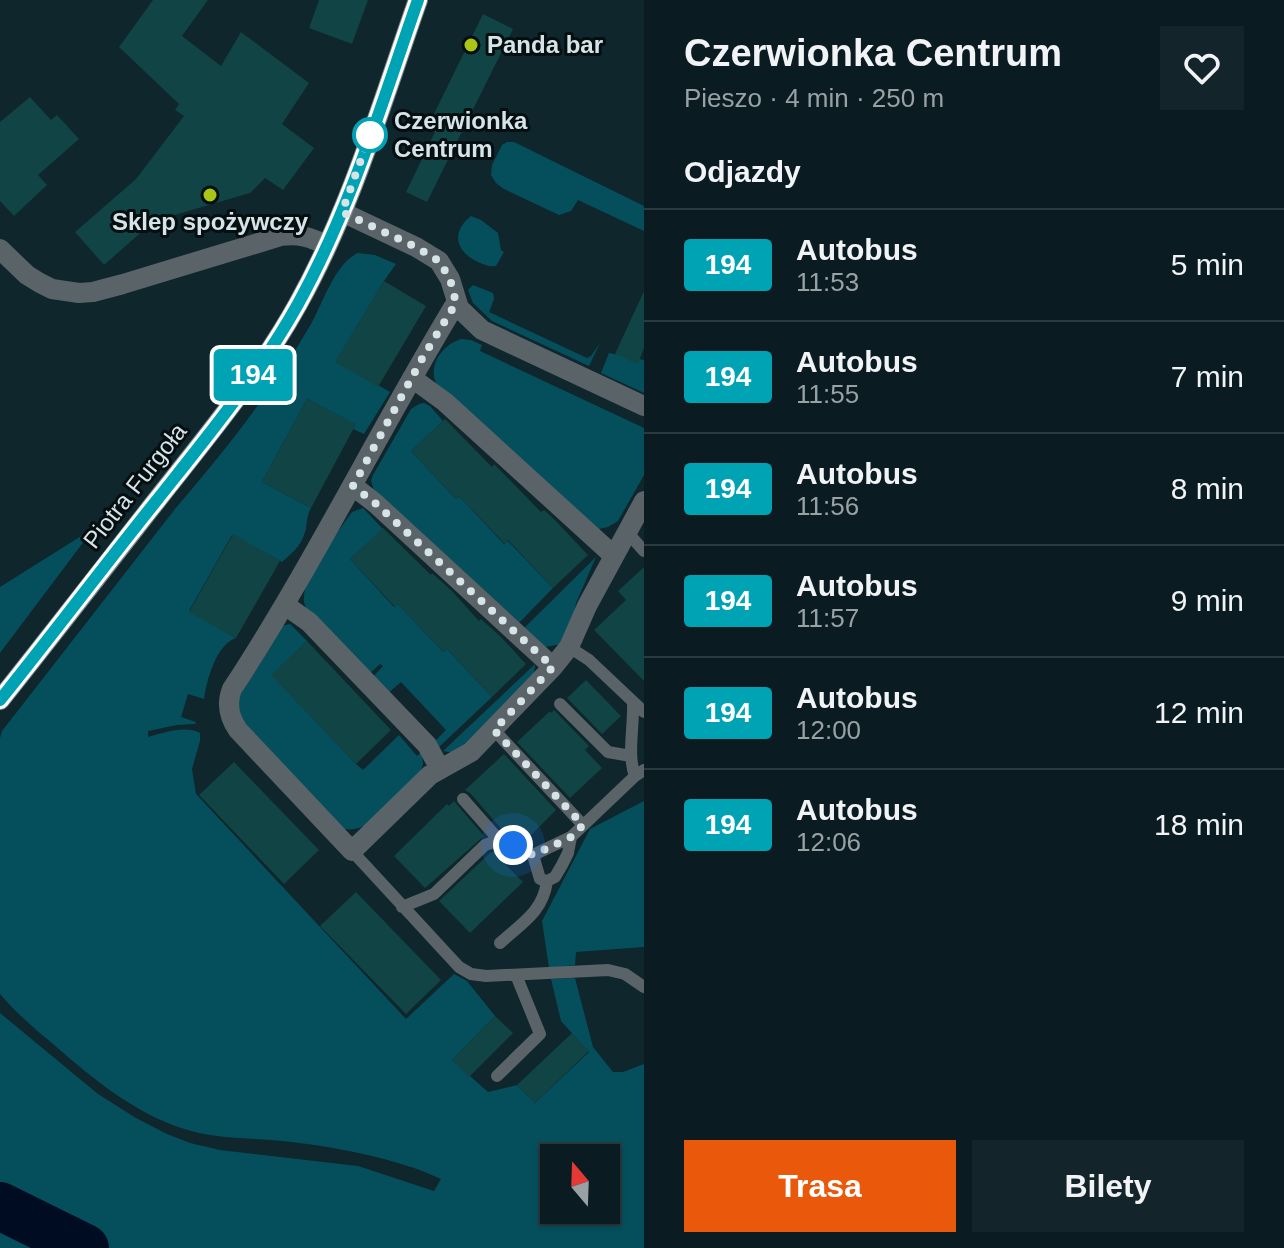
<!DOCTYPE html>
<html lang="pl">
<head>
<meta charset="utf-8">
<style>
	:root { --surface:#0a1c21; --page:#13252a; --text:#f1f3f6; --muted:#99a1a5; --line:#2a3a3f; --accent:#ea580c }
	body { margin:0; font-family:Arial,sans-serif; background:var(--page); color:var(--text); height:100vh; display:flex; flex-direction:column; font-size:30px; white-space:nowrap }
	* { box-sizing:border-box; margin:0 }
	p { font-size:26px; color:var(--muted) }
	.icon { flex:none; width:44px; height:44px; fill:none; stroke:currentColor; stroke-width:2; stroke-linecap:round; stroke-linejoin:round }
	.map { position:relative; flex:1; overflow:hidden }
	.panel { display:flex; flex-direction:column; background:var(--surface); width:640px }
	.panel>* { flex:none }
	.badge { padding:0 16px; border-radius:6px; font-size:28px; line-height:52px }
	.needle { width:52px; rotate:341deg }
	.tools { position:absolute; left:540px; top:1144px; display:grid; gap:16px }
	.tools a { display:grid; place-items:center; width:80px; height:80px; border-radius:0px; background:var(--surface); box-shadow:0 2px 6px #0004,0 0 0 2px var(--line); font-size:40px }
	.you { position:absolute; width:40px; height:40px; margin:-20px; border:6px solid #fff; border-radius:50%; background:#1a73e8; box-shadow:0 0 0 12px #1a73e833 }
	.map>.badge { position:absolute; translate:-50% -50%; box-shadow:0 0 0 4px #fff }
	h2 { padding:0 40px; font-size:30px; line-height:72px }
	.round { display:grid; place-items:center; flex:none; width:84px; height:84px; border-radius:0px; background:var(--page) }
	.head { display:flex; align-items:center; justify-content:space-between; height:136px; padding:0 40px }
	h1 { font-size:38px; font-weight:600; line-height:60px }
	.cta { display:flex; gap:16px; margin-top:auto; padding:16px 40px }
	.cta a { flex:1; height:92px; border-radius:0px; background:var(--accent); color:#fff; font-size:32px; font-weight:600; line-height:92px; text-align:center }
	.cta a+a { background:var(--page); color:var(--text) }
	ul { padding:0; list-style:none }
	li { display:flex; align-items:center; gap:24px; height:112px; padding:0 40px; border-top:2px solid var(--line) }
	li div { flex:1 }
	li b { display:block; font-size:30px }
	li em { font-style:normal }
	li .badge { min-width:88px; font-weight:700; text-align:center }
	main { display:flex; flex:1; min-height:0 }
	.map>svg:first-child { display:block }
	.green { fill:#054f5c; fill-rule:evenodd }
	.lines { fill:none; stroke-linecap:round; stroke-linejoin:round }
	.river { stroke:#000c21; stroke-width:48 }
	.building { fill:#144 }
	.service { stroke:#5a6368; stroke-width:12 }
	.minor { stroke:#5a6368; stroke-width:20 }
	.secondary { stroke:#788790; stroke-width:20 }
	.line-casing { stroke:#fff; stroke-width:18 }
	.line { stroke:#00a3b4; stroke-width:12 }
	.walk { stroke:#d6e4e8; stroke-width:8; stroke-dasharray:0 14.4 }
	.poi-dot { fill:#aac716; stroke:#050e10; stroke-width:3 }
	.stop-dot { fill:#fff; stroke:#00a3b4; stroke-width:4 }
	.labels { text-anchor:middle; stroke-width:6; stroke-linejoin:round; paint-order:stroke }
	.poi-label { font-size:24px; font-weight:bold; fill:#d6e4e8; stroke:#050e10; text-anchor:start }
	.stop-label { font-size:24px; font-weight:bold; fill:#d6e4e8; stroke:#050e10; text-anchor:start }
	.street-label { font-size:24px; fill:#d6e4e8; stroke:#050e10 }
</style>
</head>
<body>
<main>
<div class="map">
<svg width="644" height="1248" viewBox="0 0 644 1248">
	<rect width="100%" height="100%" fill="#0e262c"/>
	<path class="green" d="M507 142H514L644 206V231L578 200 571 211 559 215 504 189 496 183 491 175 492 165 502 145Z
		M471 216 481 220 498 233 501 250 504 252 496 266C489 267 485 265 478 262 455 251 451 232 471 216Z
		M358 253 375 255 396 264 384 281 336 361 390 392 364 434 353 429 355 424 307 399 262 482 311 508C305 518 308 526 304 535 300 547 291 554 282 562L232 535 189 611 236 638C216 645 207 679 204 699L188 694 181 717 196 722 195 724 177 725 148 731V737C164 733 184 725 200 733V741L192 769 196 794 406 1019 454 974 467 981 495 1016 452 1060 488 1092 517 1085 535 1103 589 1052 561 1021 551 979 575 978 593 1047 613 1072H623L644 1064V1248H107L105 1244 95 1238 14 1201V1198L0 1191V1013L98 1094 136 1118 167 1134 190 1143 220 1150 358 1166 434 1191 441 1179C397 1158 331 1146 282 1141 252 1138 221 1139 191 1131 139 1117 93 1079 53 1044 35 1029 16 1013 0 994V738L2 731 175 509C225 451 273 390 311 324 323 303 335 263 358 253ZM554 1158H606V1210H554Z
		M473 285 493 293 494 299 489 312 587 358 591 356 600 343 589 366 492 321 473 303 468 290Z
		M461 339 471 340 482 345 480 351 644 428V475L618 521 608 527 599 529 438 387C426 368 441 345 461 339Z
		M609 353 644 360V393L601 373Z
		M424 403 430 406 443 421 411 451 456 499 459 496 504 544 508 541 553 588 517 625 374 491 371 480 373 475 411 409 419 404Z
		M363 508 383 529 350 559 394 607 398 604 443 652 447 649 492 697 438 748 434 742 446 730 401 682 387 694 372 678 383 666 380 664 368 675 307 610C305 605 303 602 304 597 304 577 337 533 349 516L352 512Z
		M94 528 0 653V587Z
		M596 557 576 603 572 625 561 644 545 647 522 630Z
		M290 624 307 641 272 675 356 764 363 770 399 735 417 756 422 752 423 764 420 774 368 824C358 829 352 831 341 828L241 723 238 701 242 691 281 626Z
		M535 664 534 676 469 745 454 753 443 751Z
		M644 801V947L576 952 575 965 549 968 542 921 590 829Z
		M0 1222 53 1248H0Z"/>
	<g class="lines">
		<path class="river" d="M0 1206 85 1248"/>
	</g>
	<path class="building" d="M153 0H208L182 36 221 66 241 32 309 83 282 124 314 148 283 190 265 178 250 193 154 221 104 265 75 232 136 179 184 116 175 110 179 104 119 47Z
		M319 0H368L352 44 309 28Z
		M483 14 513 29 427 202 406 192 435 132 427 128Z
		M30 97 51 120 57 115 79 139 38 175 47 185 14 216 0 201V122Z
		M384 281 426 306 378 387 335 362Z
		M644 291V348L638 364 615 354Z
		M307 399 356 424 311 508 262 482Z
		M445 419 492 467 494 464 504 474 541 512 544 510 552 517 588 555 553 588 508 540 505 544 459 496 456 499 411 451Z
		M383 528 431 575 432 573 452 591 479 621 481 619 501 637 526 664 492 697 447 649 443 652 398 604 395 607 350 559Z
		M233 534 280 561 236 638 189 612Z
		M644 567V681L594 630 626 600 618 591Z
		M307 641 391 730 356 764 271 675Z
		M586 680 621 716 602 734 567 698Z
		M554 710 589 746 585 750 602 768 570 798 517 742 550 711 551 713Z
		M504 754 556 810 525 841 504 832 470 793 465 790Z
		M234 762 319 850 284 884 199 795Z
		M454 801 484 836 425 888 394 856 447 804 449 806Z
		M499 850 511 854 503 862 523 882 470 933 439 901 490 853Z
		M356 892 441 980 406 1014 320 926Z
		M495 1016 513 1033 469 1077 452 1060Z
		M572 1033 589 1051 535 1103 517 1085Z"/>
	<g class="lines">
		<path class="service" d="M627 532 644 551
			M569 647 589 660 644 712
			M633 703C634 726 627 755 635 776
			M560 704 608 752 631 756
			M494 730 583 825
			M463 799 499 840
			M352 851 459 967 471 974 486 976 608 970 625 974 644 987
			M533 855 540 879 547 881 555 877 562 865 568 853 571 837 635 776 644 770
			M402 907 434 894 485 845 499 840 513 845 533 855 571 837
			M500 943C522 923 543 912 547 881
			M497 1076 540 1034 516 975"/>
		<path class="minor" d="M342 212 416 247 439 261 450 279 459 308 482 330 644 406
			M0 249 27 275 40 283 52 289 79 293 93 292 123 284 281 236C299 233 311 238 327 245
			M456 303C379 430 314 564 232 689 226 704 229 717 238 730L352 851 430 775 471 752 553 667 569 647 587 606 644 501
			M412 378 445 402 614 556
			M353 486 375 503 553 667
			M285 605 309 622 427 745 440 769"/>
		<path class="secondary" d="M0 700C55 631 110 560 164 491 212 430 261 371 298 304 351 209 382 102 418 0"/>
	</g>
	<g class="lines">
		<g class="line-casing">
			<path id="line" d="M0 700C53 634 104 566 157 500 207 437 259 374 298 304 351 208 382 102 418 0"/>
		</g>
		<use href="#line" class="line"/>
		<path class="walk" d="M370 135 342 212 416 247 439 261 450 279 456 303 423 357 353 486 375 503 553 667 494 730 583 825 571 837 533 855 513 845"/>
	</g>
	<g class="poi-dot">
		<circle cx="471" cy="45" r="8"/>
		<circle cx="210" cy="195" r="8"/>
	</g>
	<circle class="stop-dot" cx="370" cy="135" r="16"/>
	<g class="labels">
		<g class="poi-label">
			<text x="487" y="53">Panda bar</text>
			<text x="210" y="230" text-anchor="middle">Sklep spożywczy</text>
		</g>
		<g class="stop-label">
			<text x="394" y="129">Czerwionka<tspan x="394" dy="28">Centrum</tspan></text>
		</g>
		<g class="street-label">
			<text transform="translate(135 486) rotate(-52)" y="8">Piotra Furgoła</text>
		</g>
	</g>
</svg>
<div class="tools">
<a><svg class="needle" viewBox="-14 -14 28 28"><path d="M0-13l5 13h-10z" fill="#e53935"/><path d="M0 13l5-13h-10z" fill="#99a1a5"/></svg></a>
</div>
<div class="you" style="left:513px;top:845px"></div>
<b class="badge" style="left:253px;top:375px;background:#00a3b4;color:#fff">194</b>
</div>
<section class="panel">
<div class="head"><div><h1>Czerwionka Centrum</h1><p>Pieszo · 4 min · 250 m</p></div><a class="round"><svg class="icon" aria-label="heart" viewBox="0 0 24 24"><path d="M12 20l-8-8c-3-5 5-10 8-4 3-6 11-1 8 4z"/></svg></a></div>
<h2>Odjazdy</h2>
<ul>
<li><span class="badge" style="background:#00a3b4;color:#fff">194</span><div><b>Autobus</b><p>11:53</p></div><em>5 min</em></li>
<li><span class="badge" style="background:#00a3b4;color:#fff">194</span><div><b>Autobus</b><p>11:55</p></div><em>7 min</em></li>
<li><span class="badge" style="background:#00a3b4;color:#fff">194</span><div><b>Autobus</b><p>11:56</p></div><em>8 min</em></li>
<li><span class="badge" style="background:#00a3b4;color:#fff">194</span><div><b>Autobus</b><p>11:57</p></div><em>9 min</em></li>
<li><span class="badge" style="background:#00a3b4;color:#fff">194</span><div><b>Autobus</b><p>12:00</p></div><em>12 min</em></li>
<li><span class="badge" style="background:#00a3b4;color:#fff">194</span><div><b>Autobus</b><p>12:06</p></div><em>18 min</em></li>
</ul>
<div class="cta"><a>Trasa</a><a>Bilety</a></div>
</section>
</main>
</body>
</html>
